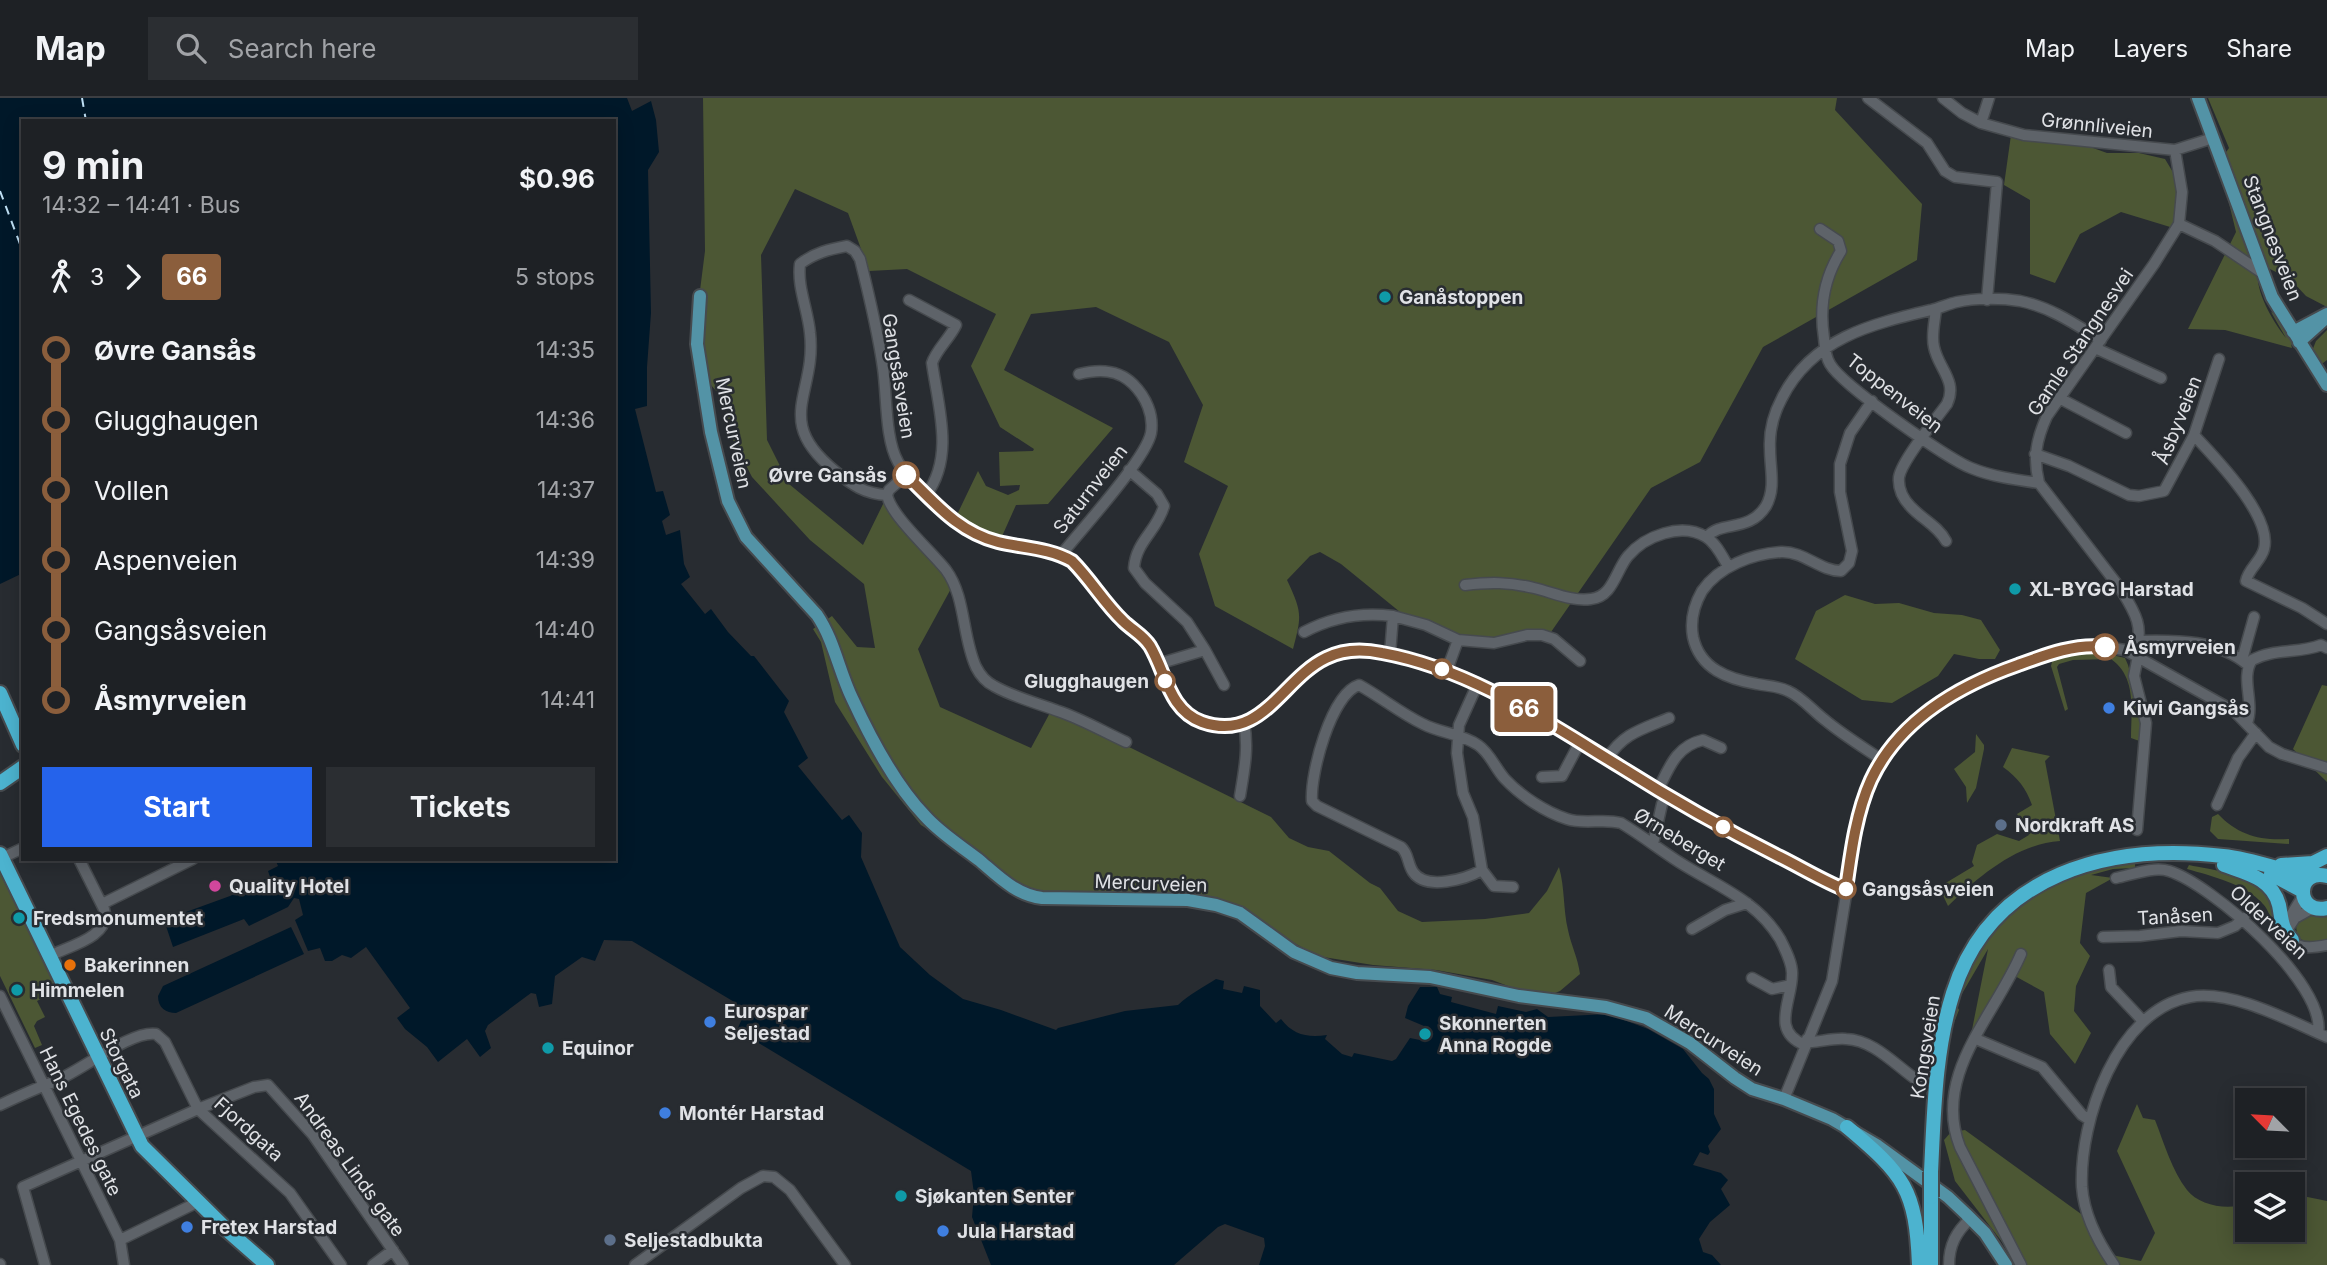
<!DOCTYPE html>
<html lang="en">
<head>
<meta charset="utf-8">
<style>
	:root { --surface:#1e2125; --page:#2b2e32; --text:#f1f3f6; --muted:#a1a3a7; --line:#3c3e42; --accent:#2563eb }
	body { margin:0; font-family:Inter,sans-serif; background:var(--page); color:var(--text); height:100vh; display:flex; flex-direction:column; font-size:26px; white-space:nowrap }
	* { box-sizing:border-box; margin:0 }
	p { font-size:23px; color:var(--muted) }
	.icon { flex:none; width:38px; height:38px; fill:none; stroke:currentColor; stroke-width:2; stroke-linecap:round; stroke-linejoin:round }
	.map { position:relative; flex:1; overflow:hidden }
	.drawer { position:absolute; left:21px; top:21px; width:595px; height:742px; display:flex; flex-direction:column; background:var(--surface); border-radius:0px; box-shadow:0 4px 18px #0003,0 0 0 2px var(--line) }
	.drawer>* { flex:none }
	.badge { padding:0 14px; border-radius:5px; font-size:24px; line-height:46px }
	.needle { width:46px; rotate:294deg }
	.controls { position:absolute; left:2235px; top:990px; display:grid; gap:14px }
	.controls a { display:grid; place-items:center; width:70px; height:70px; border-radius:0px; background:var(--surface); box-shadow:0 4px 18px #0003,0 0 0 2px var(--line); font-size:35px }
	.map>.badge { position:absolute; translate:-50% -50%; box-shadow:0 0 0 4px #fff }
	.legs { display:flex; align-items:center; gap:10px; height:77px; padding:0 21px; font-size:23px }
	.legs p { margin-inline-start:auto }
	.overview { display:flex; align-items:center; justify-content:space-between; height:119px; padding:0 21px }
	h1 { font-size:38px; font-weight:700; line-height:52px }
	.action { display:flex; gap:14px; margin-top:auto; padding:14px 21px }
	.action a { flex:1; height:80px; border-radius:0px; background:var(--accent); color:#fff; font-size:28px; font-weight:700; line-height:80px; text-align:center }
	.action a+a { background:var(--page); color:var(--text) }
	ul { padding:0 21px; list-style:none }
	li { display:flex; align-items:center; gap:24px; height:70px; font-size:26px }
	li i { display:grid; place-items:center; width:10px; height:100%; margin:0 9px; background:currentColor }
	li i::after { content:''; width:18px; height:18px; margin:-9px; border:5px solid; border-radius:50%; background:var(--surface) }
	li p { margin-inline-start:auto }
	li:first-child i { background:linear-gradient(#0000 50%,currentColor 0) }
	li:last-child i { background:linear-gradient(currentColor 50%,#0000 0) }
	header { display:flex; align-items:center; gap:42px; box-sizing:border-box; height:98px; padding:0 35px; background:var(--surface); border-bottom:2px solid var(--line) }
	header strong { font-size:33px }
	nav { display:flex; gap:38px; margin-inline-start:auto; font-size:24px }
	.search { width:490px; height:63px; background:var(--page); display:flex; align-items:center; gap:18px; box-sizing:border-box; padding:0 24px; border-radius:0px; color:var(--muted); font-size:26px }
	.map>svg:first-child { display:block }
	.green { fill:#4c5734 }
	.water { fill:#001829 }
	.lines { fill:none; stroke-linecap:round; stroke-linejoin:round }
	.ferry { stroke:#bfe0f5; stroke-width:2; stroke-dasharray:9 7; stroke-linecap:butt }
	.minor-casing { stroke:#464a4e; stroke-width:13 }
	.major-casing { stroke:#464a4e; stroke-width:16 }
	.highway-casing { stroke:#464a4e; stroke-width:18 }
	.minor { stroke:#5e6369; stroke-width:10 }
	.major { stroke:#5393a6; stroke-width:12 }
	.highway { stroke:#4cb3cf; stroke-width:14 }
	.highway-bridge-casing { stroke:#464a4e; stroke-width:18; stroke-linecap:butt }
	.highway-bridge { stroke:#4cb3cf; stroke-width:14 }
	.line-1-casing { stroke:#fff; stroke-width:16 }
	.line-1 { stroke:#8b5e3c; stroke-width:10 }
	.culture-dot { fill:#0f9aa8; stroke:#282c31; stroke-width:2.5 }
	.stop-1-dot { fill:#fff; stroke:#8b5e3c; stroke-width:3.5 }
	.shop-dot { fill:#3f7fe0; stroke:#282c31; stroke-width:2.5 }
	.service-dot { fill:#5c6f8a; stroke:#282c31; stroke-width:2.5 }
	.hotel-dot { fill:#d1479c; stroke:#282c31; stroke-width:2.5 }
	.food-dot { fill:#e8710a; stroke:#282c31; stroke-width:2.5 }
	.labels { text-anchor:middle; stroke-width:5; stroke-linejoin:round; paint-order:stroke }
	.street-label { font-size:19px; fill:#e0e2e6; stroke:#282c31 }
	.poi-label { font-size:19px; font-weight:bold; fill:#e0e2e6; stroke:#282c31; text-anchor:start }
	.stop-label { font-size:19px; font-weight:bold; fill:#e0e2e6; stroke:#282c31; text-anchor:end }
</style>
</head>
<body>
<header>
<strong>Map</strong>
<div class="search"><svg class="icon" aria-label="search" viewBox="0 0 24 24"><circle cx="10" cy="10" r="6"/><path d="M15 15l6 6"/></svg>Search here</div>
<nav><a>Map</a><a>Layers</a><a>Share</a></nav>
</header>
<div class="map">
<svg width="2327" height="1167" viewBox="0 0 2327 1167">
	<rect width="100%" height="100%" fill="#282c31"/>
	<path class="green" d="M703 0H1837L1835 12 1922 106 1917 162 1763 249 1700 364 1651 390 1551 534 1478 549 1449 532 1447 535 1400 514 1341 466 1320 454 1310 458 1287 482C1302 514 1302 517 1293 551L1215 508 1199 456 1228 388 1184 364 1203 307 1169 244 1096 209 1031 216 1004 272 1113 330 1048 406 1016 407 999 445 954 423 978 373 986 388 1008 397 1019 392 1020 387 1000 388 999 354 1033 353 1034 351 1000 329 971 268 996 216 907 171 869 173 848 115 795 91 761 157 767 342 789 386 863 447 885 402 953 487 918 551 940 609 1031 650 1052 611 1271 719 1289 740 1308 749 1329 753 1370 785 1380 790 1398 813 1422 824 1485 821 1529 815 1547 793 1559 769C1565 790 1563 811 1568 832 1571 847 1578 860 1580 876L1560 893 1550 897 1529 896 1492 882 1436 872 1373 867 1317 858 1282 838 1234 807 1037 796 1009 783 921 727 882 679 835 604 821 544 813 531 832 518 857 549 875 550 864 486 810 442 752 379 728 332 725 303 710 286 695 232 705 153Z
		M2208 0H2327V209L2306 198 2290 181 2260 166C2250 186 2273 224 2286 240L2271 214 2276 217 2298 254 2291 246 2292 250 2225 232 2188 231 2236 134 2219 64 2229 50Z
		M2011 37 2082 46 2107 55H2139L2165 61 2180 86V132L2121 114 2080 136 2055 185 2030 176V102L2004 87Z
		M2327 232V262L2319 268 2312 253 2316 243Z
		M1845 497 1875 506 1899 505 1934 515 1962 517 1981 522 2000 552 1995 561H1979L1954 556 1938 578 1892 605 1862 602 1795 561 1816 513Z
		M2099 554 2125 560 2128 567 2142 618V644L2131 640C2131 613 2137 579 2111 561L2073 562 2059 566 2057 569 2068 611 2065 613 2051 568 2053 560 2076 555Z
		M2322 587 2327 588V684L2293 651Z
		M1976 636 1984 647V651L1976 690 1967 705 1966 689 1954 671 1975 654Z
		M2012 650 2050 658 2045 663 2060 743C2016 746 1978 779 1948 808L1939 789 1974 768 1972 764 1977 747 1997 736 2019 743 2029 737 2017 716 2032 707C2026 690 2018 680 2003 669Z
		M2218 716C2238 737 2260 743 2289 741V746L2218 741 2210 733 2212 719Z
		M2135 763V773L2132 770 2113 771 2091 777 2113 780 2086 795 2080 845 2090 858 2076 888 2074 913 2091 935 2075 966 2050 936 2044 894 2013 877 1968 952 1988 851 1956 906 1959 912 1950 935 1954 898 1986 839 2021 804 2071 776Z
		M2189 767C2210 772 2257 776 2269 796 2272 803 2274 811 2276 818L2273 826C2270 819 2268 811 2263 806 2246 786 2211 778 2187 771Z
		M0 771 58 892 37 903 45 919 37 923 34 928 42 947 35 950 0 878Z
		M2311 816 2327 818V842L2308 845 2297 839 2296 826Z
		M2137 1006 2143 1020 2155 1022C2164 1045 2172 1073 2187 1092 2199 1108 2230 1113 2247 1105V1132H2292L2293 1096 2327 1103V1167H2015L2006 1149 1955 1083 1944 1042 1951 1034 1965 1032 2088 1121 2102 1155 2141 1163 2155 1135 2117 1053Z"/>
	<path class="water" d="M0 0H627L632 13 651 3 656 22 659 54 648 72 651 215 647 269V308L635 311 656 394 663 393 670 417 662 423 666 437 680 432 684 466 690 479 681 486 705 516 711 511 728 534 751 558H754L789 603 784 614 808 660 798 668 842 722 849 717 862 735 861 759 900 849 930 877 963 901 1001 912 1056 932 1058 930 1125 913 1178 907C1190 896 1202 890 1216 881L1224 883 1223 891 1242 895 1244 888 1260 892V908L1276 925 1281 921C1293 937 1308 940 1327 937L1325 941 1342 956 1352 959 1354 955 1392 963 1396 961 1410 940 1420 942 1424 928 1405 920 1408 908 1420 889H1437L1440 896 1452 899 1451 904 1496 916 1498 908 1526 914 1537 911 1548 919 1608 916 1648 931 1683 951 1702 975 1709 981 1714 991V1016L1721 1031 1708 1048 1710 1054 1708 1057 1700 1054 1693 1067 1721 1075 1728 1082 1721 1091 1730 1107 1710 1124 1699 1141 1703 1154 1712 1157 1721 1167H1259L1265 1148 1264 1140 1225 1126 1218 1129 1174 1167H991L972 1119 974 1096 971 1073 737 932 741 923 736 905 632 843 604 842 595 863 582 859 555 878 552 906 539 909 536 896 531 895 488 927 485 933 491 950 480 959 467 941 438 964 427 949 405 931 397 920 410 910 366 849 351 860 342 857 332 863H325L320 850 308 853 295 822 303 817 299 801 294 800 288 809 249 828 244 821 173 849 164 822 230 798 270 779 268 773 278 768 275 761H614V23H23V475L0 486Z
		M291 829 304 856 176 915C166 915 158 910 158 898L163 888Z"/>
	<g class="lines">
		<path class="ferry" d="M82 0 86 23
			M0 93 23 154"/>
		<g class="minor-casing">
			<path id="minor" d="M1868 0 1927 45 1945 73 1955 79 1997 84 1987 202
				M1943 0 1962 15 1981 25 2024 37 2175 52 2213 40
				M1981 25 1989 0
				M2179 126 2215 143 2261 174
				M1820 131 1838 143 1841 153C1824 180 1819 208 1824 240 1825 249 1825 258 1830 266 1842 287 1946 360 1971 370 1993 379 2017 382 2039 385
				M909 202 956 227C950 240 936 252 932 265 938 308 955 359 926 397
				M1936 211C1935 223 1931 237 1934 249 1938 270 1958 283 1947 306 1936 321 1902 362 1899 379 1898 390 1903 401 1911 409 1922 421 1938 428 1946 443
				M2095 250 2161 280
				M2059 300 2126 335
				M1872 303 1850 335 1840 366V394L1852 453 1849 465 1841 473C1820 473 1804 453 1781 454 1752 456 1719 468 1702 493 1694 507 1690 523 1693 539 1700 571 1728 581 1757 586 1767 588 1778 588 1788 593 1802 599 1813 613 1825 622 1843 637 1863 649 1882 662
				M2194 337C2214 359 2273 418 2264 451 2261 463 2248 471 2246 483L2302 510 2327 526
				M2035 356 2069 368 2129 397 2139 398 2164 393 2194 337 2219 261
				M1129 372 1157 396 1164 408C1157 433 1136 443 1134 470L1145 485 1187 524 1205 552 1158 566
				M887 397C865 396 852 387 835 373 772 322 817 296 810 235 808 212 797 189 800 166 814 155 830 151 847 148L855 153 860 161C869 197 878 234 883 270 887 298 885 341 898 364 910 386 949 422 970 434 1002 450 1041 445 1072 463 1091 482 1104 506 1123 524 1133 533 1143 538 1150 549 1162 570 1166 598 1185 614 1192 620 1201 623 1209 625 1270 640 1291 564 1344 553 1386 545 1449 572 1487 589L1688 710 1838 789 1846 791
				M887 397C891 418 932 454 946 472 966 499 962 539 976 569 980 577 986 584 994 588 1013 599 1037 605 1058 613 1082 621 1104 634 1126 644
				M887 397 889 392 906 377
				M1707 439C1721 422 1749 435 1766 408 1776 390 1770 371 1770 351 1769 334 1774 315 1782 300 1812 240 1872 226 1931 212 1940 210 1948 206 1957 204 1975 200 2001 200 2020 203 2050 209 2075 226 2101 242
				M1061 457C1080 433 1146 361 1151 335 1154 317 1146 299 1133 286 1118 271 1099 271 1079 276
				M1465 487C1490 484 1509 484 1534 490 1552 494 1572 504 1591 501 1613 499 1616 472 1628 458 1645 438 1681 424 1706 439 1716 445 1722 458 1728 468
				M1393 518 1426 527 1458 542 1447 572
				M1304 534C1332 519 1362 514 1393 518L1390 556
				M1458 542 1494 545 1527 537H1542L1554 541 1580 563
				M2140 543C2177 542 2219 542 2248 567
				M1205 552 1224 587
				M2133 556C2147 531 2133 511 2120 490L2039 385C2033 360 2036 342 2047 318L2154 166 2179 126 2182 94 2175 52
				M2242 562 2254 519
				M1478 585 1459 627 1457 655 1463 695 1473 719 1482 772
				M2247 625C2255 605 2240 580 2252 562 2274 550 2299 556 2321 547L2327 550
				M1607 661C1623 635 1643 631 1669 620
				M1542 679 1562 678 1580 644
				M1658 692C1669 670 1676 648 1703 642L1721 650
				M1240 698C1244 673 1249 650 1244 625
				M2217 707 2238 660 2256 635
				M2137 732 2146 625 2134 578 2138 558
				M1653 746 1662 706 1667 698
				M0 761 23 750
				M2116 780C2131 777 2154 768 2169 773 2211 786 2327 886 2318 935
				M1513 789 1494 788 1482 772C1466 781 1426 793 1413 774 1407 765 1409 756 1401 749L1317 708 1312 703C1310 676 1331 596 1359 587 1381 599 1400 615 1423 626 1440 635 1462 636 1478 647 1490 655 1495 670 1505 681 1521 698 1545 714 1567 721 1585 727 1603 720 1621 725 1641 737 1659 751 1679 764 1715 787 1757 802 1780 841 1785 851 1793 866 1792 877 1792 903 1770 933 1805 947
				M2303 798 2288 822C2286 851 2304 852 2327 847
				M102 806 193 761
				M2289 829 2295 820 2313 810
				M1692 831 1725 812 1747 805
				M2103 839 2140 838 2181 833 2218 835 2235 828 2244 820
				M49 858C69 848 112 839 104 811L79 761
				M2109 872 2111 889 2143 923
				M1752 880 1772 891 1791 887
				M0 898 120 1142 124 1167
				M1807 941 1812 944C1823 943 1835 940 1846 941 1874 942 1895 967 1917 982
				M1976 941 2042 969 2082 1017 2090 1022
				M1784 1001 1832 883 1858 723 1871 682 1882 662 1902 637 1928 611 1959 591 2009 570 2073 550 2097 548 2125 552 2234 613 2269 649 2282 656 2327 670
				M0 1007C17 999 34 991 51 985 79 975 130 932 156 936L165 944 198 1011 290 1095 341 1167
				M120 1142 198 1104
				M0 1166V1167
				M45 1167 23 1089 198 1011 254 989 268 987 313 1037 403 1167
				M373 1167 393 1152
				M635 1167 741 1090 763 1078 774 1079 790 1092 845 1167
				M1949 1167C1949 1147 1956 1134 1971 1120
				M2021 1167 1960 1049C1932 977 1994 919 2021 856
				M2114 1167C2098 1144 2084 1117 2082 1089 2079 1023 2117 912 2190 899 2231 891 2290 923 2327 939"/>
		</g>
		<g class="major-casing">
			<path id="major" d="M2198 0 2272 199 2327 287
				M700 198 697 246 711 334 728 403 746 439 817 517C834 542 839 573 852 600 870 639 895 687 925 718 940 735 961 748 979 762 998 778 1016 797 1042 800L1188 802 1216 807 1240 815 1294 854 1331 870 1357 875 1430 879 1519 898 1606 909 1646 920 1690 945 1735 980 1752 991 1784 1001 1832 1021 1878 1048 1948 1099 1966 1116 1985 1135 2006 1167
				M2293 234 2327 216
				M2299 244 2327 219"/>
		</g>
		<g class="highway-casing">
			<path id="highway" d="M0 595 23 647
				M0 685 23 669
				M0 756 142 1048 227 1132 267 1167
				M2224 767C2246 775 2272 780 2279 807 2282 822 2281 830 2292 842
				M2281 767 2313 765 2327 758
				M2271 776 2303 793
				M2327 778C2295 770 2295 817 2327 810
				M1847 1029C1904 1077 1916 1091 1919 1167
				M1931 1074C1934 1014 1935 952 1953 895 1991 774 2111 745 2223 758 2254 761 2281 773 2311 779
				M1931 1167V1099"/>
		</g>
		<use href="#minor" class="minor"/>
		<use href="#major" class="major"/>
		<use href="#highway" class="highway"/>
		<g class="highway-bridge-casing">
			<path id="highway-bridge" d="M1931 1074V1099"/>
		</g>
		<use href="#highway-bridge" class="highway-bridge"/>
	</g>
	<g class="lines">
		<g class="line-1-casing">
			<path id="line-1" d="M906 377C934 404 958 434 998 444 1023 450 1049 450 1072 463 1091 482 1104 505 1123 523 1132 532 1143 537 1150 548 1166 575 1169 612 1202 624 1262 645 1282 581 1326 560 1344 551 1363 551 1382 555 1470 571 1544 622 1619 668 1671 701 1724 731 1780 759 1800 769 1820 781 1841 790L1846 791C1851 755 1856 715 1871 682 1899 622 1958 588 2018 567 2045 557 2076 545 2105 549"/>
		</g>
		<use href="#line-1" class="line-1"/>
	</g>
	<g class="culture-dot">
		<circle cx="1385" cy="199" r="7"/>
		<circle cx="2015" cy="491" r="7"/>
		<circle cx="19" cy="820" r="7"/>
		<circle cx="17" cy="892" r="7"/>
		<circle cx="1425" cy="936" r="7"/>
		<circle cx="548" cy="950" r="7"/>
		<circle cx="901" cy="1098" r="7"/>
	</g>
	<g class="stop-1-dot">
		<circle cx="906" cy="377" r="12"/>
		<circle cx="2105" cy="549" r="12"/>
		<circle cx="1442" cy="571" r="9"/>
		<circle cx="1165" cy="583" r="9"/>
		<circle cx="1723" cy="729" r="9"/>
		<circle cx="1846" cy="791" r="9"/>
	</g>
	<g class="shop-dot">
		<circle cx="2109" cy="610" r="7"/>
		<circle cx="710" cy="924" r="7"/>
		<circle cx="665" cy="1015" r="7"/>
		<circle cx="187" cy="1129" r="7"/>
		<circle cx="943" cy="1133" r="7"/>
	</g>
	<g class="service-dot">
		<circle cx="2001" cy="727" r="7"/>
		<circle cx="610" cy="1142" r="7"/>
	</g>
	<circle class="hotel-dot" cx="215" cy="788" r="7"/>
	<circle class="food-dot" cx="70" cy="867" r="7"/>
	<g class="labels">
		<g class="street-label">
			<text transform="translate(2097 27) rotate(6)" y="7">Grønnliveien</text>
			<text transform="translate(2273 140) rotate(69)" y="7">Stangnesveien</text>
			<text transform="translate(2080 244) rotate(-56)" y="7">Gamle Stangnesvei</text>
			<text transform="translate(899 278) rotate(81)" y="7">Gangsåsveien</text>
			<text transform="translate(1895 295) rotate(38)" y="7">Toppenveien</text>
			<text transform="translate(2178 322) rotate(-68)" y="7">Åsbyveien</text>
			<text transform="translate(734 335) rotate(78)" y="7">Mercurveien</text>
			<text transform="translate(1090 391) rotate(-52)" y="7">Saturnveien</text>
			<text transform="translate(1680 741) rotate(31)" y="7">Ørneberget</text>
			<text transform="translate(1151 785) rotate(2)" y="7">Mercurveien</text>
			<text transform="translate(2175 818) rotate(-3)" y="7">Tanåsen</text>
			<text transform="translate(2269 824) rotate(43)" y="7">Olderveien</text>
			<text transform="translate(1714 942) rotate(33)" y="7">Mercurveien</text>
			<text transform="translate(1925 949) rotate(-81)" y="7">Kongsveien</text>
			<text transform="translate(122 965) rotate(64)" y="7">Storgata</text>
			<text transform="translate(81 1023) rotate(64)" y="7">Hans Egedes gate</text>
			<text transform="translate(249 1031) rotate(42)" y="7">Fjordgata</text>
			<text transform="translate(350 1066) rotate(54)" y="7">Andreas Linds gate</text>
		</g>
		<g class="poi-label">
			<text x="1399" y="206">Ganåstoppen</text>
			<text x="2029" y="498">XL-BYGG Harstad</text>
			<text x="2123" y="617">Kiwi Gangsås</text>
			<text x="2015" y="734">Nordkraft AS</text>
			<text x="229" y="795">Quality Hotel</text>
			<text x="33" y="827">Fredsmonumentet</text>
			<text x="84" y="874">Bakerinnen</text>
			<text x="31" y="899">Himmelen</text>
			<text x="724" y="920">Eurospar<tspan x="724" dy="22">Seljestad</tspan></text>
			<text x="1439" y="932">Skonnerten<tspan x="1439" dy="22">Anna Rogde</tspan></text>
			<text x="562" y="957">Equinor</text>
			<text x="679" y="1022">Montér Harstad</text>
			<text x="915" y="1105">Sjøkanten Senter</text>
			<text x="201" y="1136">Fretex Harstad</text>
			<text x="957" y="1140">Jula Harstad</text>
			<text x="624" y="1149">Seljestadbukta</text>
		</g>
		<g class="stop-label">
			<text x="887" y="384">Øvre Gansås</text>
			<text x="2124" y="556" text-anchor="start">Åsmyrveien</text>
			<text x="1149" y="590">Glugghaugen</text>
			<text x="1862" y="798" text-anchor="start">Gangsåsveien</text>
		</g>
	</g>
</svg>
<div class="controls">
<a><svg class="needle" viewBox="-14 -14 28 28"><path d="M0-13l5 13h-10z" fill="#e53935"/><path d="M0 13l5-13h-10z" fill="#a1a3a7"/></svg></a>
<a><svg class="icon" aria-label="layers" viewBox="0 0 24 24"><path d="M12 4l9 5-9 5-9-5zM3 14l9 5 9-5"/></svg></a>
</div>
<b class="badge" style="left:1524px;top:611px;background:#8b5e3c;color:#fff">66</b>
<section class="drawer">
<div class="overview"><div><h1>9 min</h1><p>14:32 – 14:41 · Bus</p></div><b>$0.96</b></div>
<div class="legs"><svg class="icon" aria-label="walk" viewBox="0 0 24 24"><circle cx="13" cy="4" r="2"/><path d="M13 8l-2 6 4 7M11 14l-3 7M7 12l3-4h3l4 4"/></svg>3<svg class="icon" aria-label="forward" viewBox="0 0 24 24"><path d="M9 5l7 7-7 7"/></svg><b class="badge" style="background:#8b5e3c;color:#fff">66</b><p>5 stops</p></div>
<ul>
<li><i style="color:#8b5e3c"></i><b>Øvre Gansås</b><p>14:35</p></li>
<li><i style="color:#8b5e3c"></i><span>Glugghaugen</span><p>14:36</p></li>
<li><i style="color:#8b5e3c"></i><span>Vollen</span><p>14:37</p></li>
<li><i style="color:#8b5e3c"></i><span>Aspenveien</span><p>14:39</p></li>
<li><i style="color:#8b5e3c"></i><span>Gangsåsveien</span><p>14:40</p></li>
<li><i style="color:#8b5e3c"></i><b>Åsmyrveien</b><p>14:41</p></li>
</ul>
<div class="action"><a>Start</a><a>Tickets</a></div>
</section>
</div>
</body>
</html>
